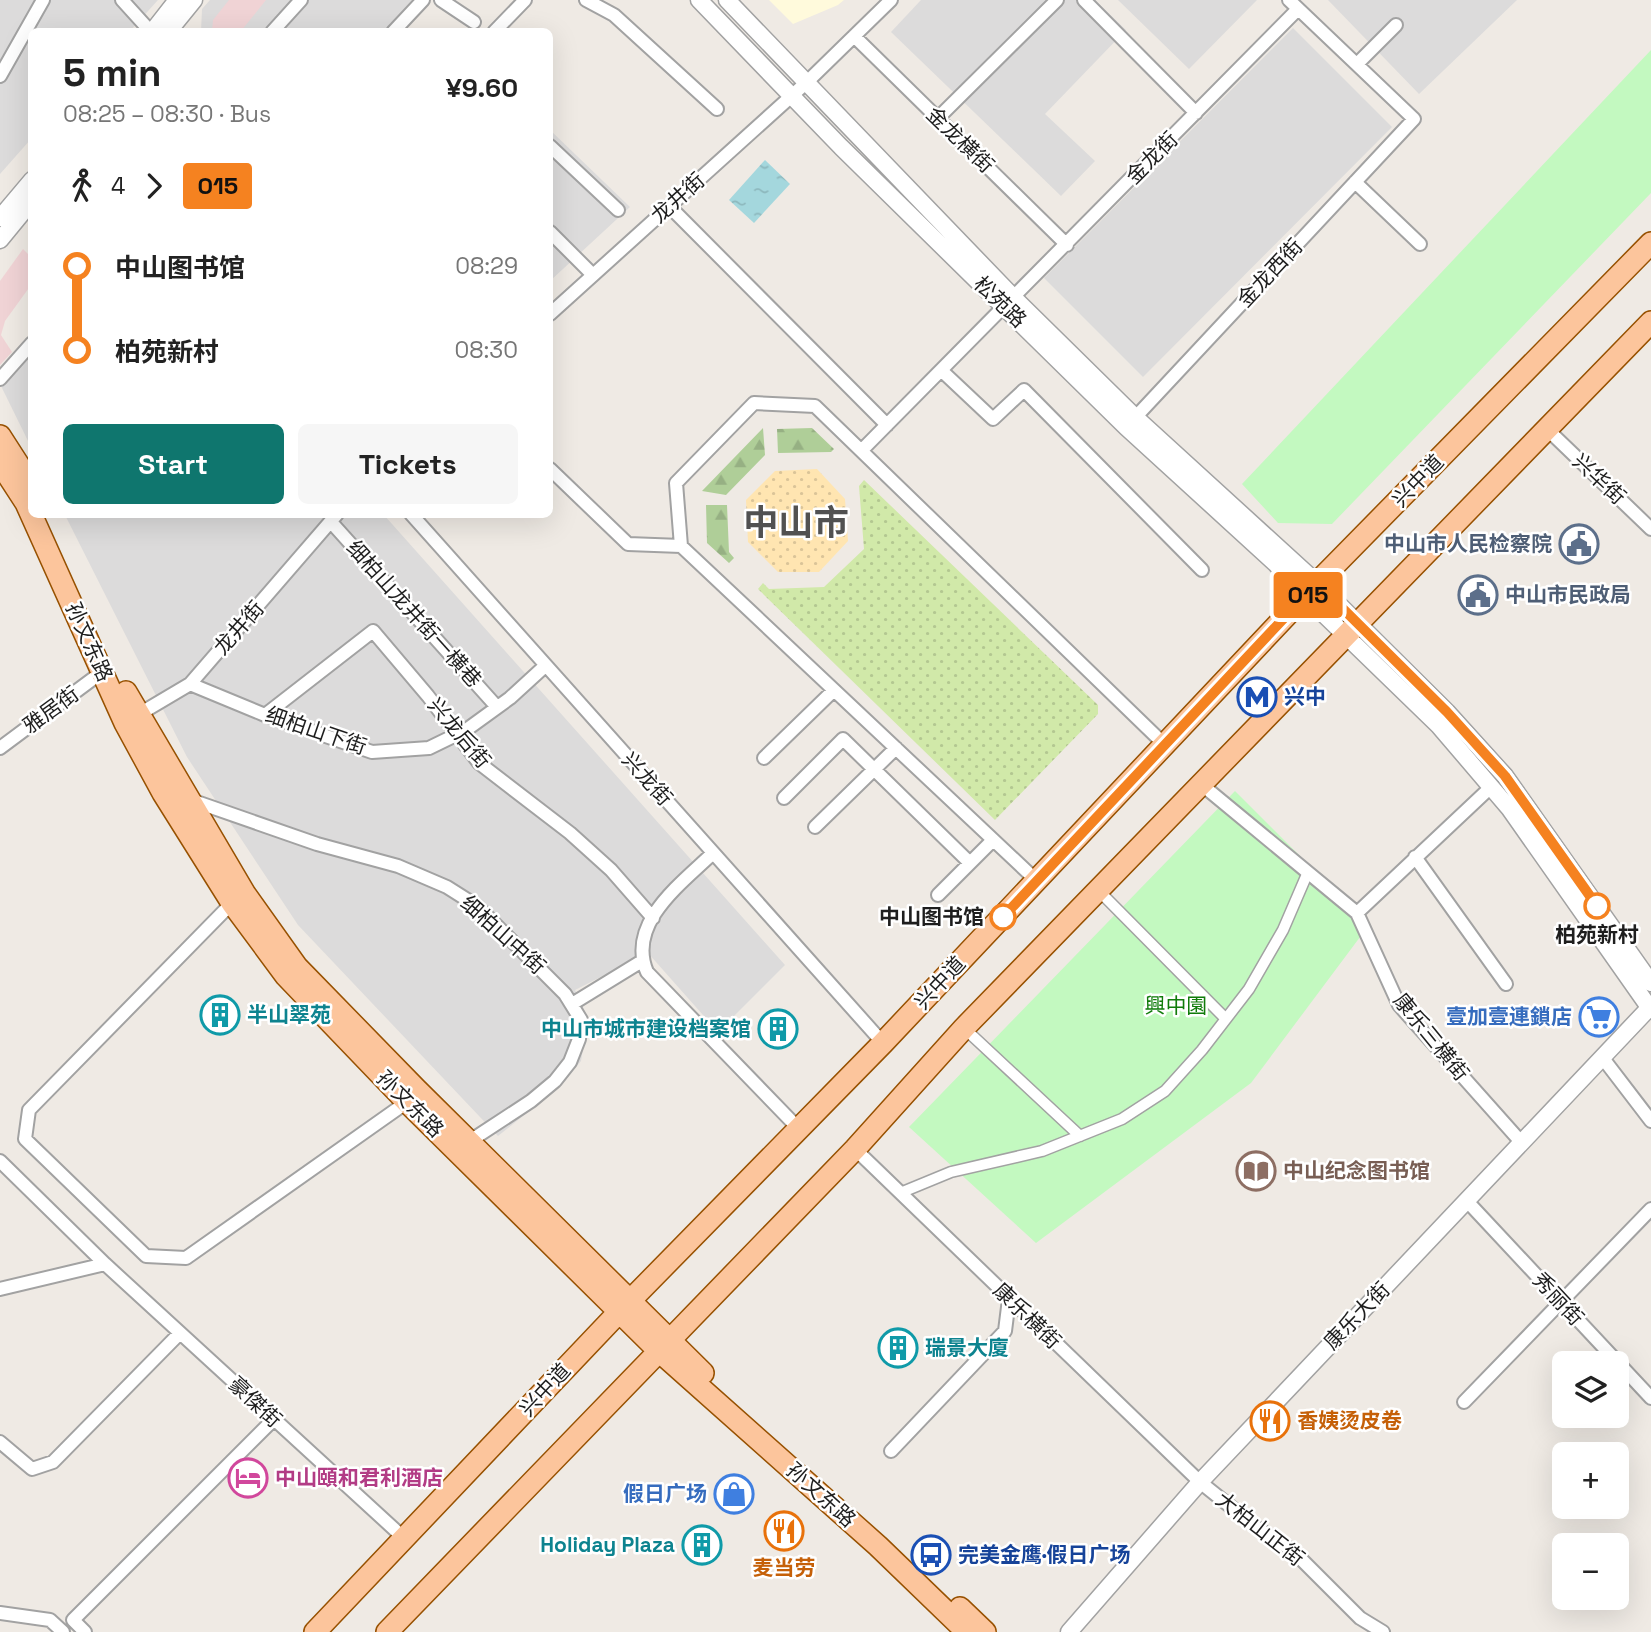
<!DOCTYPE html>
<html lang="en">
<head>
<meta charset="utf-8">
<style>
	:root { --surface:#fff; --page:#f6f6f6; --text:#222; --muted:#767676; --accent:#0f766e }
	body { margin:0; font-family:"Space Grotesk","Noto Sans SC",sans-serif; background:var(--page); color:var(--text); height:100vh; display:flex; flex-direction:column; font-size:26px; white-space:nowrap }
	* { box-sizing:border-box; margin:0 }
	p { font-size:23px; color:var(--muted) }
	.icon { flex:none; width:38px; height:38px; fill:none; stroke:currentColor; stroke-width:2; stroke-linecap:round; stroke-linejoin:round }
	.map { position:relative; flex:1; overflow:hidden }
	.details { position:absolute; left:28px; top:28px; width:525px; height:490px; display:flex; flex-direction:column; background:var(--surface); border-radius:10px; box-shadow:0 7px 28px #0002 }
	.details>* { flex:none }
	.badge { padding:0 14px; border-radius:5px; font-size:24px; line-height:46px }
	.tools { position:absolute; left:1552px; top:1351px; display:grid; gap:14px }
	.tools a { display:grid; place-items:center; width:77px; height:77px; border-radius:10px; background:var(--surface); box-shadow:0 7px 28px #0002; font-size:35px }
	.map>.badge { position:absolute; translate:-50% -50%; box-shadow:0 0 0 4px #fff }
	.legs { display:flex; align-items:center; gap:10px; height:77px; padding:0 35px; font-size:23px }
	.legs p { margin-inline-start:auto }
	.summary { display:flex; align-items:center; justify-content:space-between; height:119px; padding:0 35px }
	h1 { font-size:38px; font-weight:700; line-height:52px }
	.primary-button { display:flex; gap:14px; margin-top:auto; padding:14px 35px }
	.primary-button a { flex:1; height:80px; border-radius:10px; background:var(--accent); color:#fff; font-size:28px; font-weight:700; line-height:80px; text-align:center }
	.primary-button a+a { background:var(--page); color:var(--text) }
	ul { padding:0 35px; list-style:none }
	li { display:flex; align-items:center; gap:24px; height:84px; font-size:26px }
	li i { display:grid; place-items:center; width:10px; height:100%; margin:0 9px; background:currentColor }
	li i::after { content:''; width:18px; height:18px; margin:-9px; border:5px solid; border-radius:50%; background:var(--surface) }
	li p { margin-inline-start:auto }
	li:first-child i { background:linear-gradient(#0000 50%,currentColor 0) }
	li:last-child i { background:linear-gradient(currentColor 50%,#0000 0) }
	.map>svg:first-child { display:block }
	.residential { fill:#dcdbdb }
	.commercial { fill:#f0d3d5 }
	.education { fill:#fffadc }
	.grass { fill:url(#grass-dots) }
	.forest { fill:url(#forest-firs) }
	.sand { fill:url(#sand-dots) }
	.park { fill:#c3f9c0 }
	.water { fill:url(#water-ripples) }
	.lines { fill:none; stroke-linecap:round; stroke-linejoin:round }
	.pedestrian-casing { stroke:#a2a2a2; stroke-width:13 }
	.minor-casing { stroke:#a2a2a2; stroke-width:16 }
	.tertiary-casing { stroke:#a2a2a2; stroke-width:19 }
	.primary-casing { stroke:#975100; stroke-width:24 }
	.pedestrian { stroke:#fff; stroke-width:10 }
	.minor { stroke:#fff; stroke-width:12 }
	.tertiary { stroke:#fff; stroke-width:16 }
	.primary { stroke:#fcc59c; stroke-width:21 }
	.line-1-casing { stroke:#fff; stroke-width:16 }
	.line-1 { stroke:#f58220; stroke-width:10 }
	.stop-1-dot { fill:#fff; stroke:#f58220; stroke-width:3.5 }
	.labels { text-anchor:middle; stroke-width:5; stroke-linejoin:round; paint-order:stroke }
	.street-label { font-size:21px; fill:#1e1e1e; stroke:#fff }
	.service-label { font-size:21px; font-weight:bold; fill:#4e5e75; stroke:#fff; text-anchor:end }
	.transit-label { font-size:21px; font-weight:bold; fill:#164399; stroke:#fff; text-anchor:start }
	.stop-label { font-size:21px; font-weight:bold; fill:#1e1e1e; stroke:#fff; text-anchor:end }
	.park-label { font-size:21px; fill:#117c0b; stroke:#fff }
	.culture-label { font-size:21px; font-weight:bold; fill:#0d838f; stroke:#fff; text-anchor:start }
	.shop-label { font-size:21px; font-weight:bold; fill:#366cbe; stroke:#fff; text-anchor:end }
	.education-label { font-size:21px; font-weight:bold; fill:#785e54; stroke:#fff; text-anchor:start }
	.food-label { font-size:21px; font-weight:bold; fill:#c56008; stroke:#fff; text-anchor:start }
	.hotel-label { font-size:21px; font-weight:bold; fill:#b23c85; stroke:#fff; text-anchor:start }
	.town-label { font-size:35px; font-weight:bold; fill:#515151; stroke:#fff }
</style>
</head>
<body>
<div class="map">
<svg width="1651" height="1632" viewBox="0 0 1651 1632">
	<defs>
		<pattern id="grass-dots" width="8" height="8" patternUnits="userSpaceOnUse" patternTransform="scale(1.75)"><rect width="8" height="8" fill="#d1e9a9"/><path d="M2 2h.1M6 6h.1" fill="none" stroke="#b3c791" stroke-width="1.8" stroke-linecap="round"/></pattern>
		<pattern id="forest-firs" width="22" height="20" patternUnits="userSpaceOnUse" patternTransform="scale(1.75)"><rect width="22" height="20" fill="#afce98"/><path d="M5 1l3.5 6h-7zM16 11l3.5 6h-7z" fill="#96b083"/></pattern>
		<pattern id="sand-dots" width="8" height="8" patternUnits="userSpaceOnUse" patternTransform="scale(1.75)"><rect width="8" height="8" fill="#ffe5b1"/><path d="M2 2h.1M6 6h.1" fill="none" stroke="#dac498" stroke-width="1.8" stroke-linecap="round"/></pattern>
		<pattern id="water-ripples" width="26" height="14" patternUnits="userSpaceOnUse" patternTransform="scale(1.75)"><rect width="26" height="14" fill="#a4d7dd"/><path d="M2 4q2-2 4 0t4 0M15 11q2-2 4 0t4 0" fill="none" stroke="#8db8bd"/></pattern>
	</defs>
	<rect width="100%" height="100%" fill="#efeae4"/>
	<path class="residential" d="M0 0H158L130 31 32 32 31 139 0 174Z
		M210 0H415L384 31 201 32 202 9Z
		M921 0H1095L1126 30 1045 114 1095 161 1061 196 891 32Z
		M1118 0H1257L1189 69Z
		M1328 0H1517L1419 94Z
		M1293 28 1392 127 1143 377 1044 278Z
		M550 130 630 207 550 281Z
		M31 350V447L1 386Z
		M65 515H384L785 965 718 1032 648 953 575 990 588 1018 581 1061 558 1088 498 1136 298 925 187 757Z"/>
	<path class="commercial" d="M229 0H266L241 31H212L213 20Z
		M23 249 31 257V285L5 321 1 335 12 352 0 365V281Z"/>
	<path class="education" d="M769 0H844L838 5 793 24Z"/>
	<path class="grass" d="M864 480 1098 705V714L995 820 758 589 763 583 769 589 824 587 864 549 859 486Z"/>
	<path class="forest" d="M763 428 765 455 726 495 702 491Z
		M812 428 834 449 831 452 778 453 777 429Z
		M706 505H727L729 552 734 558 729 563 707 543Z"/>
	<path class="sand" d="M817 469 845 499 848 541 819 572H778L748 542 746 500 775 471Z"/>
	<path class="park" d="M1651 50V193L1332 524 1278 523 1242 484Z
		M1235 791 1369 925 1251 1083 1036 1243 909 1127Z"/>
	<path class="water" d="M765 160 790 184 754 223 729 200Z"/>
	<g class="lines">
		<g class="pedestrian-casing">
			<path id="pedestrian" d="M1099 891 1226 1019
				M964 1028 1080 1136
				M900 1193 951 1172 1042 1151 1122 1119 1165 1091 1202 1050 1249 989 1283 930 1308 872"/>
		</g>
		<g class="minor-casing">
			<path id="minor" d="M122 0 151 32
				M441 0 474 22
				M586 0 614 15 717 109
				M1084 0 1196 113
				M272 32 301 0
				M393 32 423 0
				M494 32 525 0
				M854 36 1067 245
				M1357 64 1396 25
				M0 76 43 0
				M938 118 1057 0
				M550 146 618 210
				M1355 182 1420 244
				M669 206 887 425
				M550 232 593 275
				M550 314 807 82 891 0
				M942 371 993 419 1024 390 1202 570
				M0 379 32 343
				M1131 422 1414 119 1289 0
				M1547 429 1651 529
				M862 450 1298 9
				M550 469 628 544 681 546 1037 881
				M411 514 883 1043
				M331 522 497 707
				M681 546 676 483 754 403 815 406 1165 745
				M190 684 265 715 372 752 429 748 466 730 510 698 545 666
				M265 715 373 631 428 696 479 763 570 833 611 870 653 918
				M136 716 190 684 337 514
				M0 748 102 672
				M764 758 834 690
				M1201 784 1357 913 1399 1005 1521 1142
				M784 798 843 739 970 863
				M188 799 317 844 398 866 447 887 477 906 565 994 581 1020 579 1039 570 1062 555 1081 531 1101 470 1141
				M815 827 896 748
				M713 853C682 883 626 923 647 972L799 1129
				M1415 857 1506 984
				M938 895 993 840
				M232 903 29 1110 25 1139 146 1256 186 1258 407 1102
				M1357 913 1491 787
				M572 1004 642 961
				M1602 1057 1651 1121
				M855 1149 1200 1482 1256 1527 1293 1551 1360 1618 1383 1632
				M0 1161 105 1264 405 1539
				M1466 1200 1651 1398
				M0 1289 105 1264
				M1464 1402 1651 1209
				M0 1442 32 1469 53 1462 180 1333
				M891 1451 1005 1331 1009 1299
				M0 1613 50 1620 63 1632
				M85 1632 73 1620 274 1419"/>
		</g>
		<g class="tertiary-casing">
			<path id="tertiary" d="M699 0 841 147 1126 427 1276 564 1306 597 1439 726 1509 808 1651 1010
				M727 0 1014 298 1135 417 1317 583 1447 712 1505 776 1651 983
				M152 32 177 0
				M168 32 194 0
				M0 218 32 180
				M0 240 32 201
				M1069 1632 1200 1482 1651 1006"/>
		</g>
		<g class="primary-casing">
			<path id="primary" d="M0 436 27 478
				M0 463 26 503 125 723 163 793 232 903 286 976 407 1102 660 1352 878 1546 967 1632
				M126 692 245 894 297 967 416 1089 703 1373
				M960 1608 985 1632
				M315 1632 619 1312 883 1043 1317 583 1651 243
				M387 1632 855 1149 964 1028 1651 322"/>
		</g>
		<use href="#pedestrian" class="pedestrian"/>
		<use href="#minor" class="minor"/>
		<use href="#tertiary" class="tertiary"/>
		<use href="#primary" class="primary"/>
	</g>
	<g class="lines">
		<g class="line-1-casing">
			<path id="line-1" d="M1003 917 1317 583 1447 712 1505 776 1597 906"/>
		</g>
		<use href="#line-1" class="line-1"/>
	</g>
	<defs>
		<g id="civic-ring" transform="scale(2.0125)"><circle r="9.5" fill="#fff" stroke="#5c6f8a" stroke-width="1.5"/><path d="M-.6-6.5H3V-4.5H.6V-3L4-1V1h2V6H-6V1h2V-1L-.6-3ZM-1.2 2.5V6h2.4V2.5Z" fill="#5c6f8a"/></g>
		<g id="metro-ring" transform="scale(2.0125)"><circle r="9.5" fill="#fff" stroke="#1a4fb4" stroke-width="1.5"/><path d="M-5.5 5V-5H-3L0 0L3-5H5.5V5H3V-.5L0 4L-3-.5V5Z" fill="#1a4fb4"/></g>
		<g id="building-ring" transform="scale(2.0125)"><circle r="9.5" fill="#fff" stroke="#0f9aa8" stroke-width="1.5"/><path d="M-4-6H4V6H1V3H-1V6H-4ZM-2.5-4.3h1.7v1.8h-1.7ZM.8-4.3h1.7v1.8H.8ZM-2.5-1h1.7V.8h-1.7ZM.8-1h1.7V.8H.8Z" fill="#0f9aa8"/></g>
		<g id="supermarket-ring" transform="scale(2.0125)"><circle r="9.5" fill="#fff" stroke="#3f7fe0" stroke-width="1.5"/><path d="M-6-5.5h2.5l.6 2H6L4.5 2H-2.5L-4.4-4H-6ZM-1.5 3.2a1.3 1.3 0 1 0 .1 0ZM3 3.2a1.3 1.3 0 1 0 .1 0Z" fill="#3f7fe0"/></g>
		<g id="library-ring" transform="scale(2.0125)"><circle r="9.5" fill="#fff" stroke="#8d6e63" stroke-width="1.5"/><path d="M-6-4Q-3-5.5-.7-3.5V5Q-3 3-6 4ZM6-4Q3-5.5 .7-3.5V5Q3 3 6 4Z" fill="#8d6e63"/></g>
		<g id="restaurant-ring" transform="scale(2.0125)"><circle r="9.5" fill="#fff" stroke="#e8710a" stroke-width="1.5"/><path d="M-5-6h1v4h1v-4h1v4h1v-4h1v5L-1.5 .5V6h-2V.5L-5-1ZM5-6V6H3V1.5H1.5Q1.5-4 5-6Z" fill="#e8710a"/></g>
		<g id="hotel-ring" transform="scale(2.0125)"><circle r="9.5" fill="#fff" stroke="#d1479c" stroke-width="1.5"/><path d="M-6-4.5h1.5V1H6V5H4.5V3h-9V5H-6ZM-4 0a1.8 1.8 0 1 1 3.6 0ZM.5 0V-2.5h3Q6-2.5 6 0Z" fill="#d1479c"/></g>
		<g id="shop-ring" transform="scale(2.0125)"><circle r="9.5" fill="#fff" stroke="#3f7fe0" stroke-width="1.5"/><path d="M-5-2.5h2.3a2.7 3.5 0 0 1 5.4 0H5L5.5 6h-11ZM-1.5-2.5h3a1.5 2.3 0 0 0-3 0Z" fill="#3f7fe0"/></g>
		<g id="bus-ring" transform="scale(2.0125)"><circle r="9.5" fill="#fff" stroke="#1a4fb4" stroke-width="1.5"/><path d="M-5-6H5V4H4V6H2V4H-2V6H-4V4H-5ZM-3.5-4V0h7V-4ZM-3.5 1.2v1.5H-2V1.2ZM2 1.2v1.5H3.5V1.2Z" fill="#1a4fb4"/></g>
	</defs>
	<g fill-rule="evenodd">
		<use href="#civic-ring" x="1579" y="544"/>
		<use href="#civic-ring" x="1478" y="595"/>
		<use href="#metro-ring" x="1257" y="697"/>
		<use href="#building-ring" x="220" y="1015"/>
		<use href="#supermarket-ring" x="1599" y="1017"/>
		<use href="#building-ring" x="778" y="1029"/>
		<use href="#library-ring" x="1256" y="1171"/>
		<use href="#building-ring" x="898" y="1348"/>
		<use href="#restaurant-ring" x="1270" y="1421"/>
		<use href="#hotel-ring" x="248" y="1478"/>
		<use href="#shop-ring" x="734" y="1494"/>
		<use href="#restaurant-ring" x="784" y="1531"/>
		<use href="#building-ring" x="702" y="1545"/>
		<use href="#bus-ring" x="931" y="1555"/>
	</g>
	<g class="stop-1-dot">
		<circle cx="1597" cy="906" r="12"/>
		<circle cx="1003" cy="917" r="12"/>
	</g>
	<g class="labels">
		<g class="street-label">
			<text transform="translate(960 140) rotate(44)" y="7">金龙横街</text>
			<text transform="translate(1152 158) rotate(-45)" y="7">金龙街</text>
			<text transform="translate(678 198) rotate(-42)" y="7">龙井街</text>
			<text transform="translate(1270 273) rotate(-47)" y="7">金龙西街</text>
			<text transform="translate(1000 302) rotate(44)" y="7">松苑路</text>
			<text transform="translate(1599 479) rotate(43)" y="7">兴华街</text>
			<text transform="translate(1418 481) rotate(-46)" y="7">兴中道</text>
			<text transform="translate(414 614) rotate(48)" y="7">细柏山龙井街一横巷</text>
			<text transform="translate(239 628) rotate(-49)" y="7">龙井街</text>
			<text transform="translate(89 642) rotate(66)" y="7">孙文东路</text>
			<text transform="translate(51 710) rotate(-36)" y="7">雅居街</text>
			<text transform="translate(316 731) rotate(19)" y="7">细柏山下街</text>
			<text transform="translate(459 733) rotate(50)" y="7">兴龙后街</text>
			<text transform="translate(647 779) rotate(48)" y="7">兴龙街</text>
			<text transform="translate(503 935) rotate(42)" y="7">细柏山中街</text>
			<text transform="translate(940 983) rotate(-47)" y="7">兴中道</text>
			<text transform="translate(1431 1037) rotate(51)" y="7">康乐三横街</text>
			<text transform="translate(410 1104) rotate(45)" y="7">孙文东路</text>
			<text transform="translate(1558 1299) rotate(47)" y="7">秀丽街</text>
			<text transform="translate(1027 1316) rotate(44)" y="7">康乐横街</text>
			<text transform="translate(1357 1316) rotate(-46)" y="7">康乐大街</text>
			<text transform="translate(545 1390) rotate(-47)" y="7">兴中道</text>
			<text transform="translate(255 1402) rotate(43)" y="7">豪傑街</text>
			<text transform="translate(821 1495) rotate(42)" y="7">孙文东路</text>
			<text transform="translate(1260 1529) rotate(38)" y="7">大柏山正街</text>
		</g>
		<g class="service-label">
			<text x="1552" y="551">中山市人民检察院</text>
			<text x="1505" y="602" text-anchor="start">中山市民政局</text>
		</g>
		<g class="transit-label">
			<text x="1284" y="704">兴中</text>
			<text x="958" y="1562">完美金鹰·假日广场</text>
		</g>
		<g class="stop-label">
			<text x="984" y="924">中山图书馆</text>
			<text x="1597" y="942" text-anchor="middle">柏苑新村</text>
		</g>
		<g class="park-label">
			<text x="1176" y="1013">興中園</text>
		</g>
		<g class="culture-label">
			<text x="247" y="1022">半山翠苑</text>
			<text x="751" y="1036" text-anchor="end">中山市城市建设档案馆</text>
			<text x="925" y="1355">瑞景大廈</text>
			<text x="675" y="1552" text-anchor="end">Holiday Plaza</text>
		</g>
		<g class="shop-label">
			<text x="1572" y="1024">壹加壹連鎖店</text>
			<text x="707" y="1501">假日广场</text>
		</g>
		<g class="education-label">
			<text x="1283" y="1178">中山纪念图书馆</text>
		</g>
		<g class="food-label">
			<text x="1297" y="1428">香姨烫皮卷</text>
			<text x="784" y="1575" text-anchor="middle">麦当劳</text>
		</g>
		<g class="hotel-label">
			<text x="275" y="1485">中山頤和君利酒店</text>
		</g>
		<g class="town-label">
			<text x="796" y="535">中山市</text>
		</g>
	</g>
</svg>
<div class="tools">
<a><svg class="icon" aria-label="layers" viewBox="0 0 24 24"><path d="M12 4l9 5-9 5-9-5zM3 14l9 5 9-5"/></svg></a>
<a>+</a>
<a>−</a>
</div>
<b class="badge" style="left:1308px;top:595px;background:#f58220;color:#111">015</b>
<section class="details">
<div class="summary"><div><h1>5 min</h1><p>08:25 – 08:30 · Bus</p></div><b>¥9.60</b></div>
<div class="legs"><svg class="icon" aria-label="walk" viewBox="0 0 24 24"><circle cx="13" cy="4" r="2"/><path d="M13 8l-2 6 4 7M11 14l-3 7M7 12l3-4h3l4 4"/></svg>4<svg class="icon" aria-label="forward" viewBox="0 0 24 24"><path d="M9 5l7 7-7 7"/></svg><b class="badge" style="background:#f58220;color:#111">015</b></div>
<ul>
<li><i style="color:#f58220"></i><b>中山图书馆</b><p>08:29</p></li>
<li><i style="color:#f58220"></i><b>柏苑新村</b><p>08:30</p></li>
</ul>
<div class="primary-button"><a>Start</a><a>Tickets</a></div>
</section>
</div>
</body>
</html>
